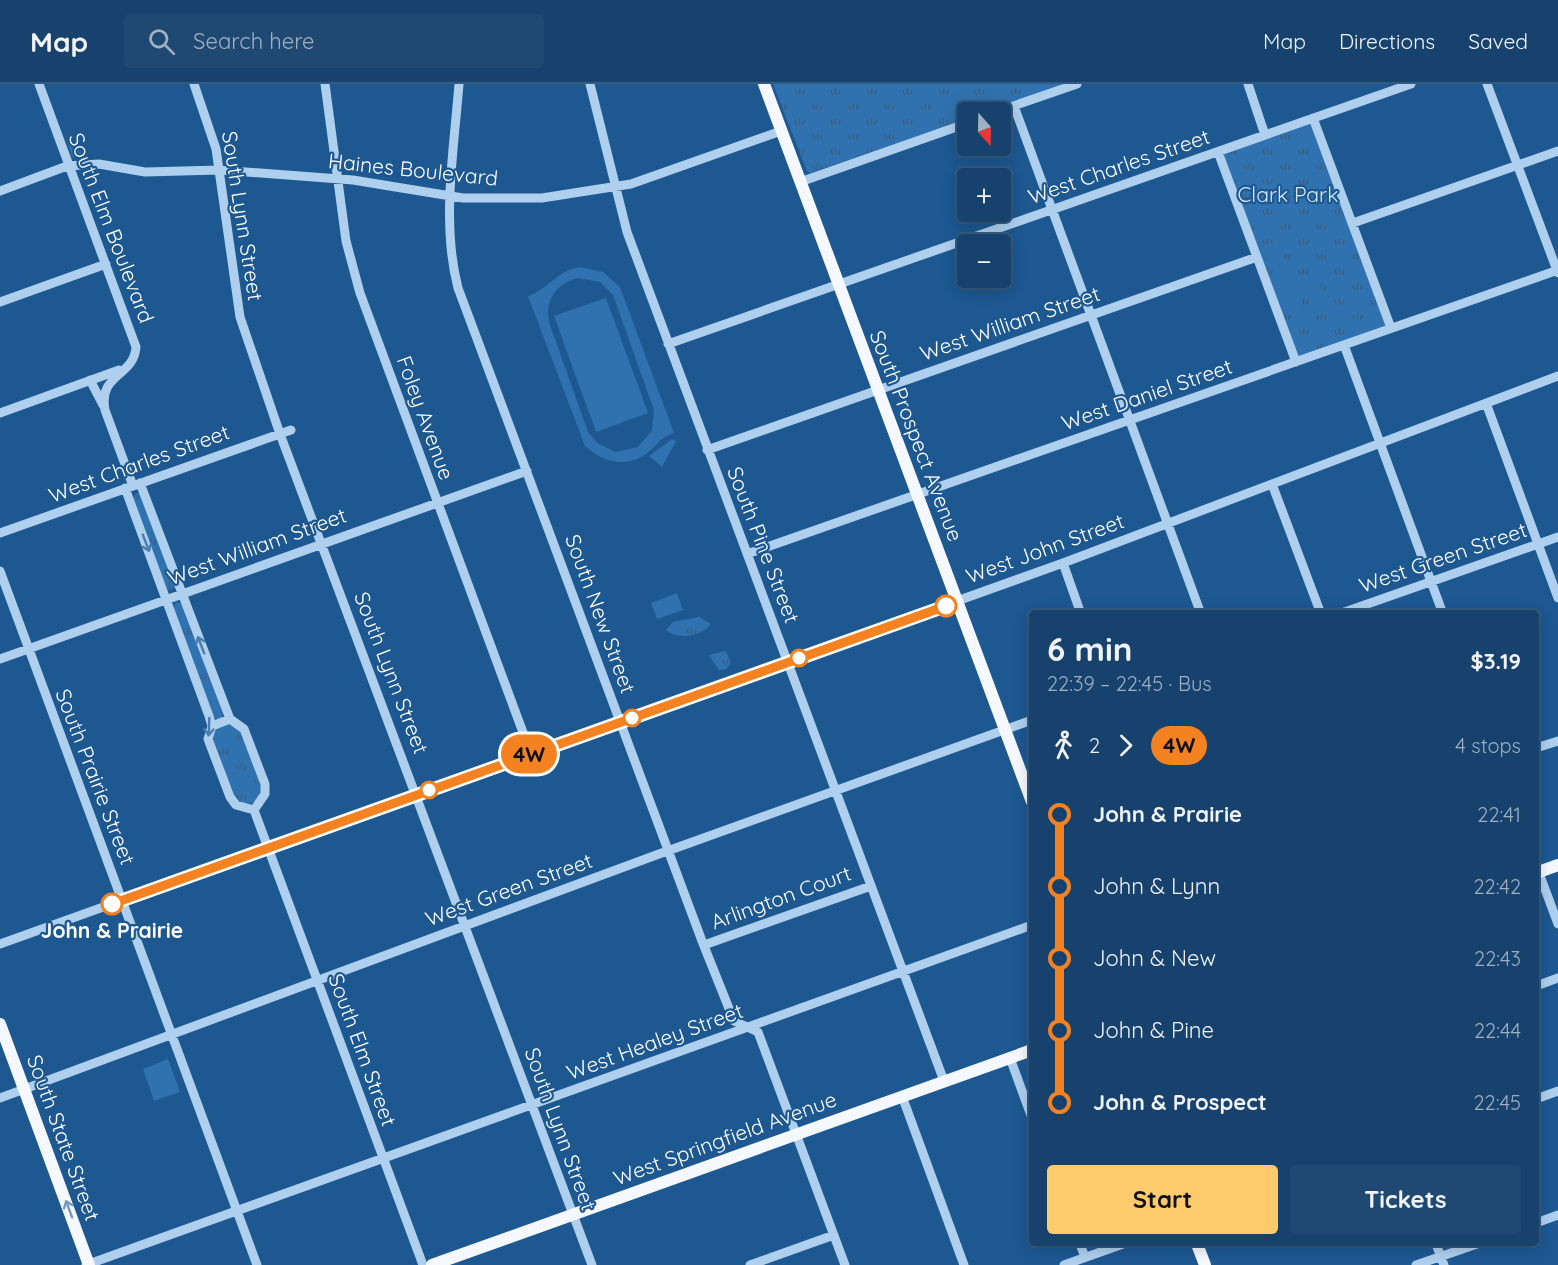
<!DOCTYPE html>
<html lang="en">
<head>
<meta charset="utf-8">
<style>
	:root { --surface:#16426d; --page:#1f4972; --text:#f1f3f6; --muted:#9eb0c2; --line:#355b80; --accent:#fdca6c }
	body { margin:0; font-family:Quicksand,sans-serif; background:var(--page); color:var(--text); height:100vh; display:flex; flex-direction:column; font-size:22px; white-space:nowrap }
	* { box-sizing:border-box; margin:0 }
	p { font-size:20px; color:var(--muted) }
	.icon { flex:none; width:33px; height:33px; fill:none; stroke:currentColor; stroke-width:2; stroke-linecap:round; stroke-linejoin:round }
	.map { position:relative; flex:1; overflow:hidden }
	.details { position:absolute; left:1029px; top:526px; width:510px; height:636px; display:flex; flex-direction:column; background:var(--surface); border-radius:6px; box-shadow:0 3px 15px #0003,0 0 0 2px var(--line) }
	.details>* { flex:none }
	.badge { padding:0 12px; border-radius:20px; font-size:21px; line-height:39px }
	.needle { width:39px; rotate:160deg }
	.buttons { position:absolute; left:957px; top:18px; display:grid; gap:12px }
	.buttons a { display:grid; place-items:center; width:54px; height:54px; border-radius:6px; background:var(--surface); box-shadow:0 3px 15px #0003,0 0 0 2px var(--line); font-size:30px }
	.map>.badge { position:absolute; translate:-50% -50%; box-shadow:0 0 0 3px #fff }
	.legs { display:flex; align-items:center; gap:9px; height:66px; padding:0 18px; font-size:20px }
	.legs p { margin-inline-start:auto }
	.head { display:flex; align-items:center; justify-content:space-between; height:102px; padding:0 18px }
	h1 { font-size:33px; font-weight:800; line-height:45px }
	.button { display:flex; gap:12px; margin-top:auto; padding:12px 18px }
	.button a { flex:1; height:69px; border-radius:6px; background:var(--accent); color:#111; font-size:24px; font-weight:800; line-height:69px; text-align:center }
	.button a+a { background:var(--page); color:var(--text) }
	ul { padding:0 18px; list-style:none }
	li { display:flex; align-items:center; gap:21px; height:72px; font-size:22px }
	li i { display:grid; place-items:center; width:9px; height:100%; margin:0 8px; background:currentColor }
	li i::after { content:''; width:15px; height:15px; margin:-8px; border:4px solid; border-radius:50%; background:var(--surface) }
	li p { margin-inline-start:auto }
	li:first-child i { background:linear-gradient(#0000 50%,currentColor 0) }
	li:last-child i { background:linear-gradient(currentColor 50%,#0000 0) }
	header { display:flex; align-items:center; gap:36px; box-sizing:border-box; height:84px; padding:0 30px; background:var(--surface); border-bottom:2px solid var(--line) }
	header strong { font-size:28px }
	nav { display:flex; gap:33px; margin-inline-start:auto; font-size:21px }
	.search { width:420px; height:54px; background:var(--page); display:flex; align-items:center; gap:15px; box-sizing:border-box; padding:0 21px; border-radius:6px; color:var(--muted); font-size:22px }
	.map>svg:first-child { display:block }
	.grass { fill:url(#grass-tufts) }
	.pitch { fill:#3072af; fill-rule:evenodd }
	.lines { fill:none; stroke-linecap:round; stroke-linejoin:round }
	.minor { stroke:#aecfee; stroke-width:9 }
	.major { stroke:#f5f9ff; stroke-width:12 }
	.oneway { stroke:#487cad }
	.oneway2 { stroke:#7398bd }
	.line-1-casing { stroke:#fff; stroke-width:14 }
	.line-1 { stroke:#f58220; stroke-width:9 }
	.stop-1-dot { fill:#fff; stroke:#f58220; stroke-width:3 }
	.labels { text-anchor:middle; stroke-width:4.5; stroke-linejoin:round; paint-order:stroke }
	.street-label { font-size:21px; fill:#fff; stroke:#1d5891 }
	.park-label { font-size:21px; fill:#d4e8fa; stroke:#1d5891 }
	.stop-label { font-size:21px; font-weight:bold; fill:#fff; stroke:#1d5891 }
</style>
</head>
<body>
<header>
<strong>Map</strong>
<div class="search"><svg class="icon" aria-label="search" viewBox="0 0 24 24"><circle cx="10" cy="10" r="6"/><path d="M15 15l6 6"/></svg>Search here</div>
<nav><a>Map</a><a>Directions</a><a>Saved</a></nav>
</header>
<div class="map">
<svg width="1558" height="1181" viewBox="0 0 1558 1181">
	<defs>
		<pattern id="grass-tufts" width="24" height="20" patternUnits="userSpaceOnUse" patternTransform="scale(1.5)"><rect width="24" height="20" fill="#3072af"/><path d="M3 7l-1-3M5 7V3M7 7l1-3M15 17l-1-3M17 17v-4M19 17l1-3" fill="none" stroke="#3f5d79"/></pattern>
	</defs>
	<rect width="100%" height="100%" fill="#1d5891"/>
	<path class="grass" d="M773 0H1066L985 28H968L967 35 810 89 807 87Z
		M1311 40 1386 242 1298 274 1222 70Z
		M67 56 69 57 87 74 72 73Z
		M139 408 175 500V504L169 506 165 504 133 413Z
		M176 518 183 520 223 630 220 636 213 633 173 524Z
		M699 533 711 540C700 553 679 556 666 546L673 538Z
		M726 567 731 579 726 585 719 586 709 571Z
		M229 638 238 643 264 704C258 721 249 723 234 715L212 659 215 643Z"/>
	<path class="pitch" d="M1279 157 1304 226 1289 231 1264 163Z
		M580 183 603 188 620 203 674 349C657 355 660 360 647 369 626 385 603 378 585 362L528 212C549 205 556 187 580 183ZM578 194 600 198 613 211 654 326 652 346 638 363 616 368 597 359 588 348 550 241C543 218 556 199 578 194Z
		M1317 198 1324 219 1313 223 1305 202Z
		M606 214 648 329 596 348 554 232Z
		M672 355 676 357 662 383 649 372Z
		M677 509 683 526 657 535 651 519Z
		M168 975 180 1008 154 1017 143 985Z"/>
	<g class="lines">
		<path class="minor" d="M39 0 136 263C134 293 98 289 105 326L133 402
			M194 0 216 65 240 233 280 350 592 1181
			M325 0 346 157 360 209 531 670
			M459 0C454 65 441 139 458 204L702 857 734 937 758 948 845 1181
			M590 0 627 148 944 997
			M1248 0 1265 51
			M1487 0 1558 189
			M1014 22 1201 530
			M996 28 1077 0
			M1313 34 1391 244
			M1218 68 1296 278
			M800 98 968 39
			M0 107 67 82 99 80 145 88 219 86 353 96 463 114H542L631 100 781 47
			M1353 139 1558 67
			M0 218 106 180
			M668 260 1411 0
			M1344 261 1443 530
			M90 296 103 321
			M1486 319 1558 514
			M0 329 119 286
			M707 366 1257 173
			M140 399 230 635
			M1272 400 1321 530
			M125 404 209 632 212 642 208 655 230 713 236 721 254 726 265 710V700L244 645 230 635 212 642
			M0 449 291 346
			M747 470 1558 186
			M1063 479 1081 530
			M0 487 257 1181
			M1339 530 1558 453
			M0 575 527 387
			M1536 664 1558 657
			M254 726 423 1181
			M1536 781 1558 840
			M0 860 1063 479 1558 292
			M704 861 871 802
			M1536 902 1558 894
			M1010 974 1032 1034
			M902 1012 964 1181
			M0 1014 659 770 1032 636
			M1536 1015 1558 1007
			M1536 1139 1558 1131
			M1080 1160 1085 1173
			M1436 1160 1444 1181
			M86 1181 1032 841
			M750 1181 834 1151
			M1064 1181 1123 1160
			M1416 1181 1477 1160"/>
		<path class="major" d="M764 0 1032 718
			M1536 789 1558 781
			M0 940 89 1181
			M1197 1160 1205 1181
			M432 1181 1032 966"/>
	</g>
	<defs><path id="oneway-shaft" d="M-6 0H5M1.5-3L5.5 0L1.5 3" fill="none" stroke-width="1.6" stroke-linecap="round" stroke-linejoin="round" transform="scale(1.5)"/></defs>
	<g class="oneway">
		<use href="#oneway-shaft" transform="translate(146 459) rotate(69)"/>
		<use href="#oneway-shaft" transform="translate(201 561) rotate(-111)"/>
		<use href="#oneway-shaft" transform="translate(209 643) rotate(92)"/>
	</g>
	<use class="oneway2" href="#oneway-shaft" transform="translate(69 1125) rotate(-110)"/>
	<g class="lines">
		<g class="line-1-casing">
			<path id="line-1" d="M112 820 946 522"/>
		</g>
		<use href="#line-1" class="line-1"/>
	</g>
	<g class="stop-1-dot">
		<circle cx="946" cy="522" r="10"/>
		<circle cx="799" cy="574" r="8"/>
		<circle cx="632" cy="634" r="8"/>
		<circle cx="429" cy="706" r="8"/>
		<circle cx="112" cy="820" r="10"/>
	</g>
	<g class="labels">
		<g class="street-label">
			<text transform="translate(1119 83) rotate(-19)" y="7">West Charles Street</text>
			<text transform="translate(413 86) rotate(6)" y="7">Haines Boulevard</text>
			<text transform="translate(242 132) rotate(81)" y="7">South Lynn Street</text>
			<text transform="translate(111 144) rotate(69)" y="7">South Elm Boulevard</text>
			<text transform="translate(1010 240) rotate(-19)" y="7">West William Street</text>
			<text transform="translate(1147 311) rotate(-19)" y="7">West Daniel Street</text>
			<text transform="translate(425 334) rotate(70)" y="7">Foley Avenue</text>
			<text transform="translate(916 352) rotate(69)" y="7">South Prospect Avenue</text>
			<text transform="translate(139 380) rotate(-20)" y="7">West Charles Street</text>
			<text transform="translate(763 461) rotate(69)" y="7">South Pine Street</text>
			<text transform="translate(257 463) rotate(-20)" y="7">West William Street</text>
			<text transform="translate(1045 465) rotate(-20)" y="7">West John Street</text>
			<text transform="translate(1443 474) rotate(-19)" y="7">West Green Street</text>
			<text transform="translate(600 530) rotate(70)" y="7">South New Street</text>
			<text transform="translate(391 589) rotate(69)" y="7">South Lynn Street</text>
			<text transform="translate(95 693) rotate(69)" y="7">South Prairie Street</text>
			<text transform="translate(509 806) rotate(-20)" y="7">West Green Street</text>
			<text transform="translate(781 814) rotate(-20)" y="7">Arlington Court</text>
			<text transform="translate(655 958) rotate(-20)" y="7">West Healey Street</text>
			<text transform="translate(362 966) rotate(70)" y="7">South Elm Street</text>
			<text transform="translate(560 1045) rotate(70)" y="7">South Lynn Street</text>
			<text transform="translate(63 1054) rotate(70)" y="7">South State Street</text>
			<text transform="translate(725 1055) rotate(-20)" y="7">West Springfield Avenue</text>
		</g>
		<g class="park-label">
			<text x="1288" y="118">Clark Park</text>
		</g>
		<g class="stop-label">
			<text x="112" y="854">John &amp; Prairie</text>
		</g>
	</g>
</svg>
<div class="buttons">
<a><svg class="needle" viewBox="-14 -14 28 28"><path d="M0-13l5 13h-10z" fill="#e53935"/><path d="M0 13l5-13h-10z" fill="#9eb0c2"/></svg></a>
<a>+</a>
<a>−</a>
</div>
<b class="badge" style="left:529px;top:670px;background:#f58220;color:#111">4W</b>
<section class="details">
<div class="head"><div><h1>6 min</h1><p>22:39 – 22:45 · Bus</p></div><b>$3.19</b></div>
<div class="legs"><svg class="icon" aria-label="walk" viewBox="0 0 24 24"><circle cx="13" cy="4" r="2"/><path d="M13 8l-2 6 4 7M11 14l-3 7M7 12l3-4h3l4 4"/></svg>2<svg class="icon" aria-label="forward" viewBox="0 0 24 24"><path d="M9 5l7 7-7 7"/></svg><b class="badge" style="background:#f58220;color:#111">4W</b><p>4 stops</p></div>
<ul>
<li><i style="color:#f58220"></i><b>John &amp; Prairie</b><p>22:41</p></li>
<li><i style="color:#f58220"></i><span>John &amp; Lynn</span><p>22:42</p></li>
<li><i style="color:#f58220"></i><span>John &amp; New</span><p>22:43</p></li>
<li><i style="color:#f58220"></i><span>John &amp; Pine</span><p>22:44</p></li>
<li><i style="color:#f58220"></i><b>John &amp; Prospect</b><p>22:45</p></li>
</ul>
<div class="button"><a>Start</a><a>Tickets</a></div>
</section>
</div>
</body>
</html>
